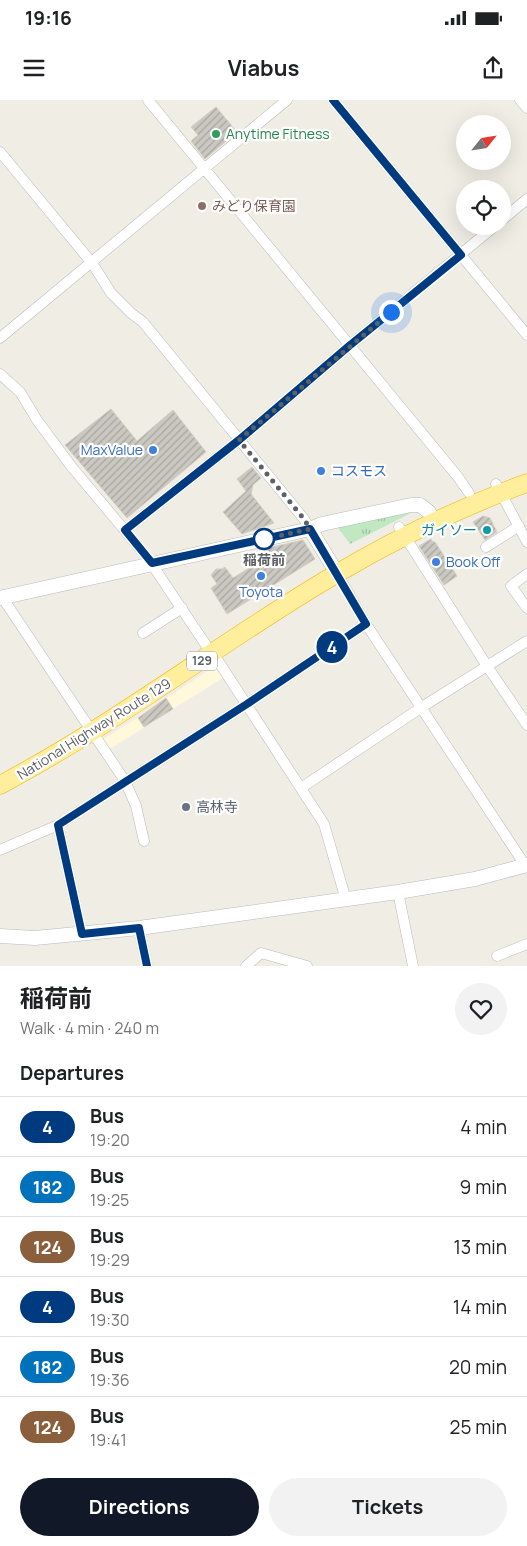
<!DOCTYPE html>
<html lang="en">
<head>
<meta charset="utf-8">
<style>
	:root { --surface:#fff; --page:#f2f2f2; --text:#202124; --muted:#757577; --line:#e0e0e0; --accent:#111827 }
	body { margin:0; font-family:Manrope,"Noto Sans JP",sans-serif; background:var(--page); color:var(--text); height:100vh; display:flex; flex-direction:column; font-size:19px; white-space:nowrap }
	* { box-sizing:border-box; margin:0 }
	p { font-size:16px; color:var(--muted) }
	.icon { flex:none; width:28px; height:28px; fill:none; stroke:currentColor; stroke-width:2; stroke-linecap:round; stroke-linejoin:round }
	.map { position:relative; height:866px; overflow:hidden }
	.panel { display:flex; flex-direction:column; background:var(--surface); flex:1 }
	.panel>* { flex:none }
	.badge { padding:0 10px; border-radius:16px; font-size:18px; line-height:32px }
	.needle { width:32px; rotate:60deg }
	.fabs { position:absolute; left:456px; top:15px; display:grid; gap:10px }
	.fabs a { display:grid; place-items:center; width:55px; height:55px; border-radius:50%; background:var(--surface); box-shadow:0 5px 20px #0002; font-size:25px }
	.you { position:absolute; width:25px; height:25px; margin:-12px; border:4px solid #fff; border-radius:50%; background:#1a73e8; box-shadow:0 0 0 8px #1a73e833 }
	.map>.badge { position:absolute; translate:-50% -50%; box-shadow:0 0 0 2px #fff }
	h2 { padding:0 20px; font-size:19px; line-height:45px }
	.round { display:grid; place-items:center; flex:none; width:52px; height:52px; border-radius:26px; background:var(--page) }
	.overview { display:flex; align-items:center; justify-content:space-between; height:85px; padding:0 20px }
	h1 { font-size:24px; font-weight:700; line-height:38px }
	.cta { display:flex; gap:10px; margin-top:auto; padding:10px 20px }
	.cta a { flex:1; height:58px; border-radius:30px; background:var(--accent); color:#fff; font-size:20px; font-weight:700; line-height:58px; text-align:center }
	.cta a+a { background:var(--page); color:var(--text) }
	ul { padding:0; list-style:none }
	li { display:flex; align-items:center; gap:15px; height:60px; padding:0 20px; border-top:1px solid var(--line) }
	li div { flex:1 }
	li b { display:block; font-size:19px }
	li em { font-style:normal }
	li .badge { min-width:55px; font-weight:700; text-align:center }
	.status { display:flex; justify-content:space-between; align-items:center; height:35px; padding:0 25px; background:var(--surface); direction:ltr }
	.status svg { height:14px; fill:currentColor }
	header { display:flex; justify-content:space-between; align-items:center; height:65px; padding:0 20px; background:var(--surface); font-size:22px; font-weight:700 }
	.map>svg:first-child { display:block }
	.commercial { fill:#fff8da }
	.grass { fill:url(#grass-tufts) }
	.building { fill:url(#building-hatch); stroke:#d4cfc2 }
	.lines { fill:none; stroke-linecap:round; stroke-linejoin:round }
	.minor-casing { stroke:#b7babf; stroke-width:11 }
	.tertiary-casing { stroke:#b7babf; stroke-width:15 }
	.trunk-casing { stroke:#f4b100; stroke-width:19 }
	.minor { stroke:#fff; stroke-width:10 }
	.tertiary { stroke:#fff; stroke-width:14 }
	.trunk { stroke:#ffee9b; stroke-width:18 }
	.line-casing { stroke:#fff; stroke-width:11 }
	.line { stroke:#003b80; stroke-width:8 }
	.walk { stroke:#5c6065; stroke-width:5; stroke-dasharray:0 9 }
	.leisure-dot { fill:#2e9e5b; stroke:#fff; stroke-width:2 }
	.education-dot { fill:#8d6e63; stroke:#fff; stroke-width:2 }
	.shop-dot { fill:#3f7fe0; stroke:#fff; stroke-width:2 }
	.culture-dot { fill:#0f9aa8; stroke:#fff; stroke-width:2 }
	.stop-dot { fill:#fff; stroke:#003b80; stroke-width:2.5 }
	.worship-dot { fill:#6b7280; stroke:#fff; stroke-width:2 }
	.labels { text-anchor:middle; stroke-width:4.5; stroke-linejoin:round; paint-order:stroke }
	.shield { fill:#fff; stroke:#8d9093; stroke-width:1 }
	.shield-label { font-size:12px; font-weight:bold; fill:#5c6065 }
	.leisure-label { font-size:14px; fill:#27864d; stroke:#fff; text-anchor:start }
	.education-label { font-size:14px; fill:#785e54; stroke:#fff; text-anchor:start }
	.shop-label { font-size:14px; fill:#366cbe; stroke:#fff; text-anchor:start }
	.culture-label { font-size:14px; fill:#0d838f; stroke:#fff; text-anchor:end }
	.stop-label { font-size:14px; font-weight:bold; fill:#5c6065; stroke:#fff }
	.street-label { font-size:14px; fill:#5c6065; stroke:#fff }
	.worship-label { font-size:14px; fill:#5b616d; stroke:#fff; text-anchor:start }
</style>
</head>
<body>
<div class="status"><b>19:16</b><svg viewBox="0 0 49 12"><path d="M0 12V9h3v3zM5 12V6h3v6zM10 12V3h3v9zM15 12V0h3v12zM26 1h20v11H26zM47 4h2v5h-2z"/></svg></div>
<header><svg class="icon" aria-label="menu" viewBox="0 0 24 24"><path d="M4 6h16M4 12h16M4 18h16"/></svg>Viabus<svg class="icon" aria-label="share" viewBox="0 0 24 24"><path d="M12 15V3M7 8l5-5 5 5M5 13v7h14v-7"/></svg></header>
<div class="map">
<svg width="527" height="866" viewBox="0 0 527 866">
	<defs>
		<pattern id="grass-tufts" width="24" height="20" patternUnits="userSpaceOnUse" patternTransform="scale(1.25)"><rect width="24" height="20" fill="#c0e8c2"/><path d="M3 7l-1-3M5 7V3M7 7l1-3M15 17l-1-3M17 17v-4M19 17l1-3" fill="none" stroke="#9fbfa1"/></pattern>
		<pattern id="building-hatch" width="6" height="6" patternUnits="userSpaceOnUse" patternTransform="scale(1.25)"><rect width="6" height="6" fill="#cac8c1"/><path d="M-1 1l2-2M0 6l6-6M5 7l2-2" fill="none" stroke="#a7a6a0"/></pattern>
	</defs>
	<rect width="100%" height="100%" fill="#efede4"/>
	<path class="commercial" d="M215 566 223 578 165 614 159 603Z
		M157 605 163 616 108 650 102 640Z"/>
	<path class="grass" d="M410 412 409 414 350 444 336 425Z"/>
	<path class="building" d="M216 7 237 32 205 59 191 41 198 35 191 27Z
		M111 309 137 341 173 310 206 352 127 418 65 345Z
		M252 367 261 378 253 385 251 394 274 423 242 434 223 412 246 391 237 379Z
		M483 416 490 418 497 432 485 440 473 422Z
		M431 439 433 442H435L457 476 444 485 419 446Z
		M303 440 315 459 227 514 211 488 217 484 211 475 216 469H222L225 467 233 478 267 457 264 449Z
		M166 598 173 609 144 627 138 618Z"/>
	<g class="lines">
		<g class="minor-casing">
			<path id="minor" d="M148 0 458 377 469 393
				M333 0 527 235
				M520 0 527 8
				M0 52 92 163 111 193 131 213 143 222 304 419 310 429
				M502 120 527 99
				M0 238 287 0
				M0 274 20 292 37 320 71 366 147 457 206 545
				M496 384 527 442
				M399 427 487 566 527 625
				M125 430 239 340 349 246 495 126
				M486 447 519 426
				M335 470 366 524 525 765
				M527 474 511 486 527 508
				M2 497 125 681 136 706 144 741
				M143 533 182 508
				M213 553 324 724 346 800
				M301 688 422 607 527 541
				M58 725 82 834
				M0 750 58 725 247 604 366 524
				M398 792 413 866
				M139 828 147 866
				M497 856 527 844
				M246 866 261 853 307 866"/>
		</g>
		<g class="tertiary-casing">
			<path id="tertiary" d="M310 429 332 465
				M0 498 310 429 322 424 411 405H420L429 412
				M0 836 35 838 139 828 398 792 475 779 527 765"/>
		</g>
		<g class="trunk-casing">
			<path id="trunk" d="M0 685C117 623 222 541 336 474 397 438 461 407 527 383"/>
		</g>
		<use href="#minor" class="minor"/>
		<use href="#tertiary" class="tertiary"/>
		<use href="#trunk" class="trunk"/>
	</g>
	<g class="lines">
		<g class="line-casing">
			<path id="line" d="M147 866 139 828 82 834 58 725 247 604 366 524 310 429 152 463 125 430 239 340 349 246 461 155 333 0"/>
		</g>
		<use href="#line" class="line"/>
		<path class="walk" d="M264 439 310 429 304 419 239 340 391 212"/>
	</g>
	<circle class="leisure-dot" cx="216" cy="34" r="5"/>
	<circle class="education-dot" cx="202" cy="106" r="5"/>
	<g class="shop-dot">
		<circle cx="153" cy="350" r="5"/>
		<circle cx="321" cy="371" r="5"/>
		<circle cx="436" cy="462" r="5"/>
		<circle cx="261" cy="476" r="5"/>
	</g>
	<circle class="culture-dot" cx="487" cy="430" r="5"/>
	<circle class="stop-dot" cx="264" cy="439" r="10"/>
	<circle class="worship-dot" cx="186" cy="707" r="5"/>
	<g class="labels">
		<rect class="shield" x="187" y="551.5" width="30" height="19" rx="4"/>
		<g class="shield-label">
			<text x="202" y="565">129</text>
		</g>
		<g class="leisure-label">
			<text x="226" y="39">Anytime Fitness</text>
		</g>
		<g class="education-label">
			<text x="212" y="111">みどり保育園</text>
		</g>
		<g class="shop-label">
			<text x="143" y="355" text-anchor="end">MaxValue</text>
			<text x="331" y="376">コスモス</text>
			<text x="446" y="467">Book Off</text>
			<text x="261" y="497" text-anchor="middle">Toyota</text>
		</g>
		<g class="culture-label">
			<text x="477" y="435">ガイソー</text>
		</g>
		<g class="stop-label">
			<text x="264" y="465">稲荷前</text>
		</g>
		<g class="street-label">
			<text transform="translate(94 629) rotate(-32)" y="5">National Highway Route 129</text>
		</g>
		<g class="worship-label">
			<text x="196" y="712">高林寺</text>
		</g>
	</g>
</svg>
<div class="fabs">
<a><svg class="needle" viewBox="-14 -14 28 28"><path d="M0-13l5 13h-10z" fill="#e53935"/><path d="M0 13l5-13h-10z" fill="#757577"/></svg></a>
<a><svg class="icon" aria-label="locate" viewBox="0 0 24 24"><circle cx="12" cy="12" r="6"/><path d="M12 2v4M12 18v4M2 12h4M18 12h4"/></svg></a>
</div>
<div class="you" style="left:391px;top:212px"></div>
<b class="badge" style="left:332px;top:547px;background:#003b80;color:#fff">4</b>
</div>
<section class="panel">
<div class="overview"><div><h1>稲荷前</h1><p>Walk · 4 min · 240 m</p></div><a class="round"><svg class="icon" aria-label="heart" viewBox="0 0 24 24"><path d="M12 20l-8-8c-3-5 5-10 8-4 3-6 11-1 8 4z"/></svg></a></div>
<h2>Departures</h2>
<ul>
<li><span class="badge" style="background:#003b80;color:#fff">4</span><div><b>Bus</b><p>19:20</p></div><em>4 min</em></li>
<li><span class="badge" style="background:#0072bc;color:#fff">182</span><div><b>Bus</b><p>19:25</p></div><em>9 min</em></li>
<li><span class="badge" style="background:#8b5e3c;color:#fff">124</span><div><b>Bus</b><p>19:29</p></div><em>13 min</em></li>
<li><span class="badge" style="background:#003b80;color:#fff">4</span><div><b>Bus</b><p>19:30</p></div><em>14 min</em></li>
<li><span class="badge" style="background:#0072bc;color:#fff">182</span><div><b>Bus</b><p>19:36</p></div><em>20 min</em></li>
<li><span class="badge" style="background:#8b5e3c;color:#fff">124</span><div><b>Bus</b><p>19:41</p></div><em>25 min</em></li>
</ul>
<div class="cta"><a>Directions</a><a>Tickets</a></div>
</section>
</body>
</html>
